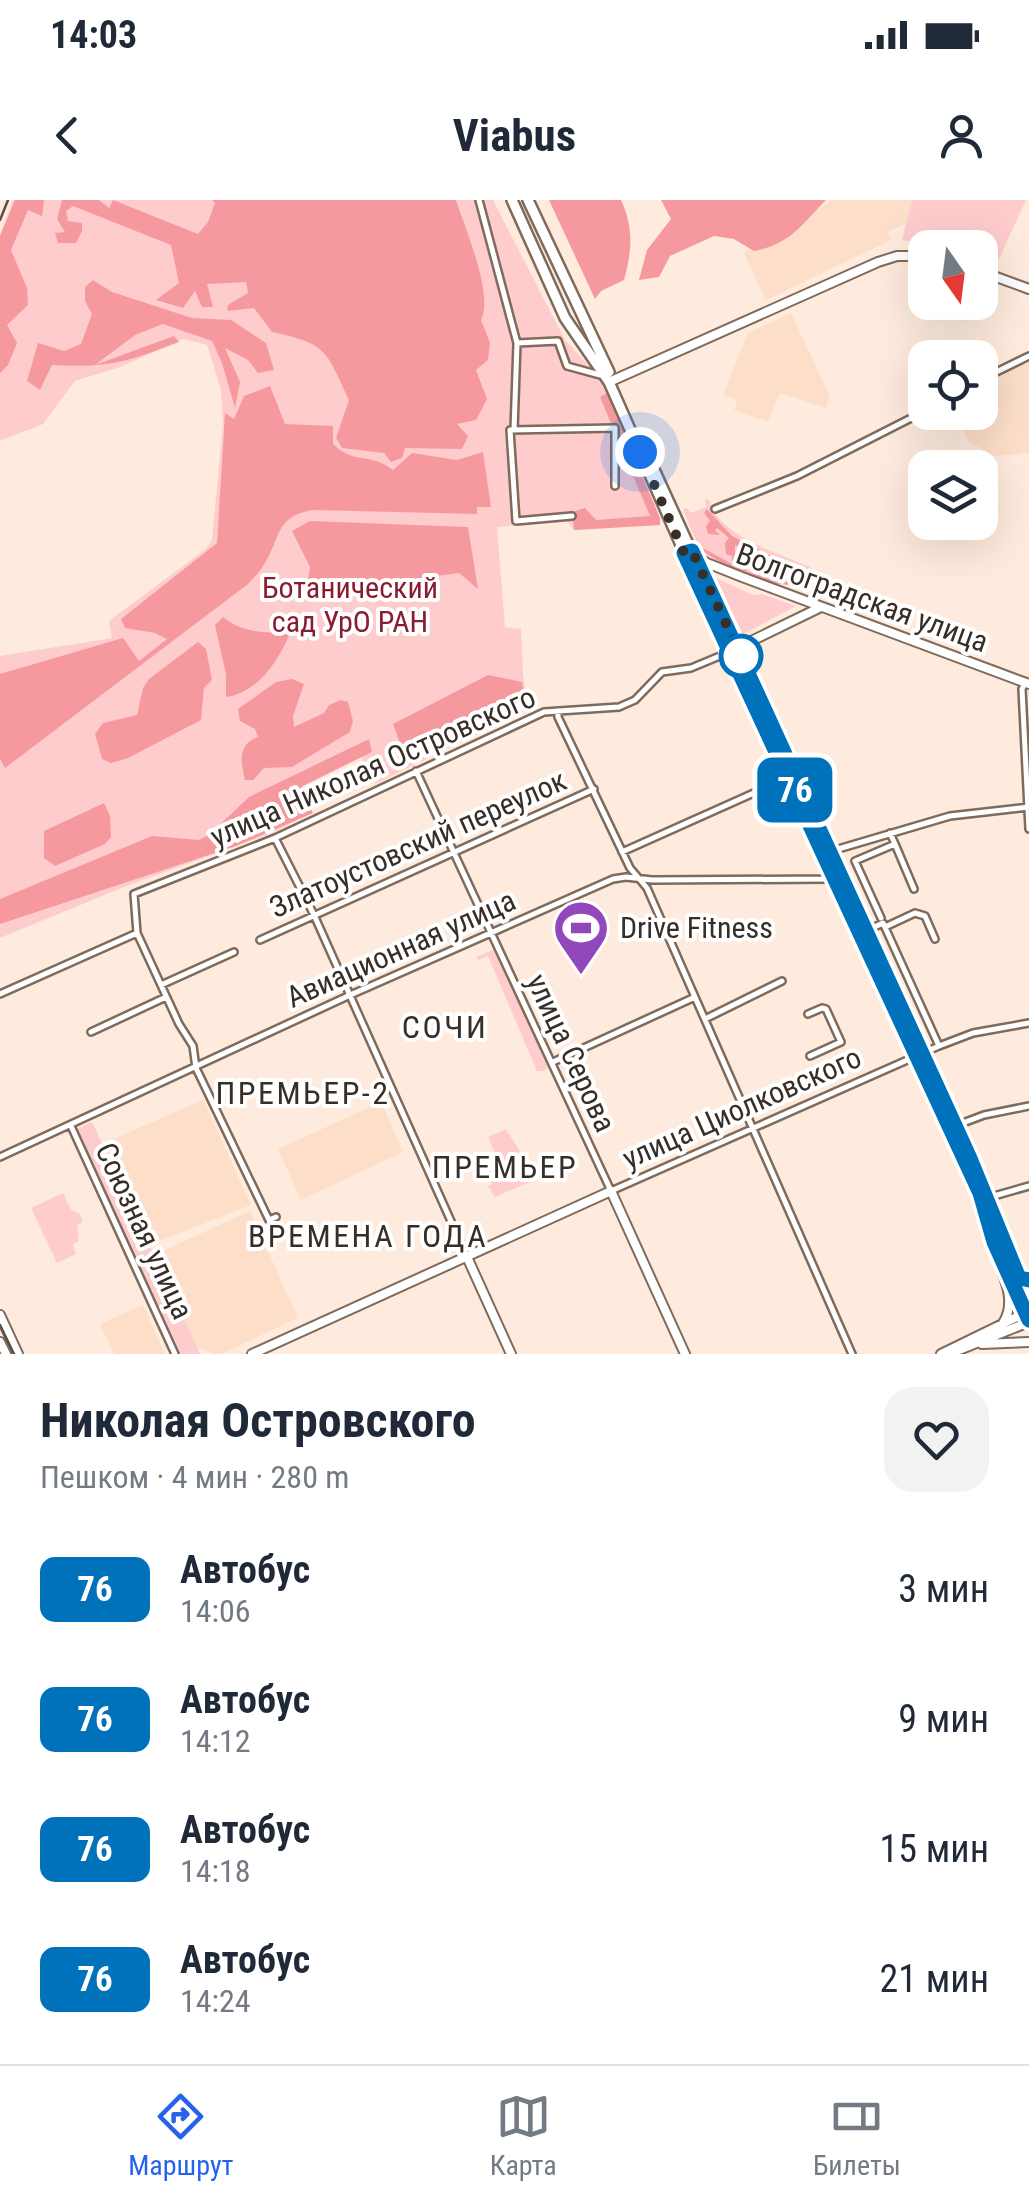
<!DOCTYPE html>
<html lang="ru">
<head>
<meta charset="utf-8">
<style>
	:root { --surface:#fff; --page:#f2f2f3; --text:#1f2937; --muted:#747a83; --line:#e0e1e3; --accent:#2563eb }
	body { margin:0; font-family:"Roboto Condensed",sans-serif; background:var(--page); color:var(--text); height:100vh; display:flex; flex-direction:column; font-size:38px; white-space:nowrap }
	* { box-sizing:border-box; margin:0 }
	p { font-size:32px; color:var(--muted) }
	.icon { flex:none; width:55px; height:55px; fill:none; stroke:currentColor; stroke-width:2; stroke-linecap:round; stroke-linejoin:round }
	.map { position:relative; height:1154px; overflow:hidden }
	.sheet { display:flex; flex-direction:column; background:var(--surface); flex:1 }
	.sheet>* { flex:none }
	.badge { padding:0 20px; border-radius:15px; font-size:35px; line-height:65px }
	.needle { width:65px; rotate:166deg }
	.controls { position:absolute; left:908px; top:30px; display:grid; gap:20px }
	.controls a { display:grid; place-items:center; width:90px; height:90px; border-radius:20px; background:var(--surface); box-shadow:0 10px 40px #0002; font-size:50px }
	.you { position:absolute; width:50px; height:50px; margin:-25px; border:8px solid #fff; border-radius:50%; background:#1a73e8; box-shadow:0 0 0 15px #1a73e833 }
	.map>.badge { position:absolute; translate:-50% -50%; box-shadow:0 0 0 5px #fff }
	.round { display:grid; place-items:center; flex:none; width:105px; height:105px; border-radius:30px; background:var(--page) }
	.overview { display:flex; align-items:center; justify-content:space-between; height:170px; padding:0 40px }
	h1 { font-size:48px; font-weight:700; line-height:75px }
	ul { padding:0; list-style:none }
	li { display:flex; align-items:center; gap:30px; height:130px; padding:0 40px }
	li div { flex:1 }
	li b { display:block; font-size:38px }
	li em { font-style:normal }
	li .badge { min-width:110px; font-weight:700; text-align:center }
	.status { display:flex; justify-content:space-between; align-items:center; height:70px; padding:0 50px; background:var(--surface); direction:ltr }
	.status svg { height:28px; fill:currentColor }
	header { display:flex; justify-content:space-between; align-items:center; height:130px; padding:0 40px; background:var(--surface); font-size:45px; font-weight:700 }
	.tab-bar { display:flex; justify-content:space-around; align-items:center; height:140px; border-top:2px solid var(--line); background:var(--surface); font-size:28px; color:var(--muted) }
	.tab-bar a { display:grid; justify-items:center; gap:5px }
	.tab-bar .on { color:var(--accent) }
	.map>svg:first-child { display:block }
	.built { fill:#fddfc9 }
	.green { fill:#fecccd }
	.forest { fill:#f6999f }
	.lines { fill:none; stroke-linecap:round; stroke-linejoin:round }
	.street-casing { stroke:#7f6b5b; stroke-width:10 }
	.secondary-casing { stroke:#7f6b5b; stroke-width:12 }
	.primary-casing { stroke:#7f6b5b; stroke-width:14 }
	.street { stroke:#fff; stroke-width:5 }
	.secondary { stroke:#fff; stroke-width:8 }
	.primary { stroke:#fff; stroke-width:9 }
	.tram { stroke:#5b5048; stroke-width:2.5 }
	.line-casing { stroke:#fff; stroke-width:22 }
	.line { stroke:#0072bc; stroke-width:15 }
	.walk { stroke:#372e27; stroke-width:10; stroke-dasharray:0 18 }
	.stop-dot { fill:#fff; stroke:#0072bc; stroke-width:5 }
	.labels { text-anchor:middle; stroke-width:8; stroke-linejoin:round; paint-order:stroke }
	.park-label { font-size:30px; fill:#881c30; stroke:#fff }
	.street-label { font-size:30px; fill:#372e27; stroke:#fff }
	.poi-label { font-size:30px; fill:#372e27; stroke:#fff; text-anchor:start }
	.neighbourhood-label { font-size:32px; letter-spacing:2.5px; fill:#372e27; stroke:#fff }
</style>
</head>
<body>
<div class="status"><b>14:03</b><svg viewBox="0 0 49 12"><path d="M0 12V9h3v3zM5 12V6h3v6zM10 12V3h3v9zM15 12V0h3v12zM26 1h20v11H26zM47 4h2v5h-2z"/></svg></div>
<header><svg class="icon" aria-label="back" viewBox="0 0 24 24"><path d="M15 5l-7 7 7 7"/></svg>Viabus<svg class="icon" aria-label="person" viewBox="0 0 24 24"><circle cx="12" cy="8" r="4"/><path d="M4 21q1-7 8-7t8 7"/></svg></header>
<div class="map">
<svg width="1029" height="1154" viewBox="0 0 1029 1154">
	<rect width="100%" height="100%" fill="#feebdd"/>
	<path class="built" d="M833 0H912L906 24 888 32 891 40 766 100 744 53Z
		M791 113 830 196 826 208 780 193 768 222 734 210 737 200 723 195 748 133Z
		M1029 161V253L994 256 968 241 957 213 980 212V185Z
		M203 900 251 1005 155 1043 146 1023 141 1026 102 944Z
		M381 902 403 952 301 1000 278 949Z
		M250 1011 298 1118 221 1154H215L196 1147 154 1055Z
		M143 1105 165 1154H114L100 1124Z"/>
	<path class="green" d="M13 0H493L565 140 602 180 660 318V325L574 330 567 321 497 327 505 427 521 429 523 475 529 509 375 584 361 557 302 584 312 613 272 633 129 685 0 738V456L112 438 109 421 206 349 212 340 223 223 221 190 207 145 183 139 120 167 75 181 43 224 0 241V34Z
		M912 0H1026L999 59 980 55V48L941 47 902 40Z
		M705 299 709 300C719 337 779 353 810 367L814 372V379C795 393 720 369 704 352 694 341 689 323 683 309L687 308 691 313 706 307Z
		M714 377 753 395 761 394 796 406 743 434Z
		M495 749 549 866 544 871H537L488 756 478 760 476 757Z
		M92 922 95 928 200 1154H181L77 929Z
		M506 929 524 958 520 961 524 970 529 969 533 977 532 981 495 997 488 986 492 984 489 977 485 978 483 973 500 965 488 937Z
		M63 993 71 1010 80 1014 83 1022 77 1025 79 1041 73 1044 76 1054 57 1063 31 1008Z"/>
	<path class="forest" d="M15 0H44L42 16 28 10 11 50 27 88 28 105 7 125 17 143 8 165 0 173V36Z
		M62 0H99L109 8 113 0 198 34 208 22 215 3 212 0H456C465 28 494 95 481 120L490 143 488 160 476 170 487 199 476 220 457 224 468 236 462 249 405 248 402 258 391 262 384 253 342 248 336 238 349 200C326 151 328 144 272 132L254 108 227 111 228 105 248 93 246 82 207 84 213 107H202L195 91 183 108 156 100 179 83 171 45 73 6 66 11 68 21 82 23V31L76 43H58L55 33 65 32 57 19Z
		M549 0H621C634 28 632 51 624 80L601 91 595 99Z
		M661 0H826C801 25 791 44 754 51L734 39 714 36 670 56 659 77 639 80 647 50 671 19Z
		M93 80 112 92 192 118 231 120 266 143 274 170 258 173 248 160 225 148 240 182 235 208 222 163 212 141 163 124 135 135 95 165 174 136 179 142C127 162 109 168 52 165L40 190 27 181 38 143 64 151 81 144 92 114 85 101V87Z
		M270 186 285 224 333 226V244C357 266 368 251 393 270L412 253 457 260 483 252 491 307H477V314L313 310C273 317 282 338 263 366 259 373 253 378 248 384L5 568 0 559V474L123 438 139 461 167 439 155 433 125 428 121 419 217 343 225 213 234 219 244 196Z
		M607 193 660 318V325L574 330 572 312 585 308 596 320 650 316 600 197Z
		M707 309 732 336 803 372 801 379 791 381 790 370 780 365 774 376 765 366 767 359 735 345V354L746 356 750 361 746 371C770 379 790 388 813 375L810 385C764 387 741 375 702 351L701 347 732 364V356L726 354 725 343 729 338 717 328 715 330 720 335 708 334 706 326 710 321 704 313Z
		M310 321 468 327 478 389 459 373 306 394 310 367 292 331Z
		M223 417C244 434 264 432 290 433 279 460 258 493 226 497V474L215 425Z
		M198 442 206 449 212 480 204 488 201 520 128 558 111 563 102 559 95 534 103 523 137 515 143 488 149 479Z
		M488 475 522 482 526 505 407 562 393 524Z
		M292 479 304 484 293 516 294 527 324 513 329 505 341 500 348 502 353 521 350 532 292 567 264 568 253 580H245C241 562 237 544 258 537L255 529 240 521 238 509 276 482Z
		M369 539 372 552 301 587 313 613 236 646 0 724V699L152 636 199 640 210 634 249 597Z
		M104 603 110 616 111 637 105 644 55 666 44 658V631Z"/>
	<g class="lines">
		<g class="street-casing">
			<path id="street" d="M479 0 517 143 514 230
				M517 143 558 141 567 166 600 175
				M980 180 1029 156
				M715 309 797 276 925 211
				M572 316 516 321 510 230 615 228V286
				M1025 483 1022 489 1029 629
				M558 511V517L630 668 647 688 852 1154
				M416 571 611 991 939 846 973 833 1029 823
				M275 638 314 715 467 1057
				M895 644 914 689
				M622 652 756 592H772L793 584
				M828 652 950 616 1029 607
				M881 718 855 661 895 644 890 633
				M885 727 915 713 925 716 935 739
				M866 731 883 723 939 846
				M260 740 594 589
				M161 785 234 752
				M0 794 137 733
				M808 814 822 808 826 809 841 842 810 856
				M705 819 782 781
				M91 832 166 797
				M553 862 695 797
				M71 926 175 1154
				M955 926 984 915 1029 906
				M0 957 348 796 613 679 626 677 652 680 830 679 835 675
				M987 998 1029 986
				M276 1017 269 1020 196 868 193 846 179 824 137 733 134 694 275 638 544 512 619 507 635 500 662 472 691 468 727 453"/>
		</g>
		<g class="secondary-casing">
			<path id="secondary" d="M980 71 1029 89
				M609 182 878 62 897 56H925
				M690 352 707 363 742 377 1029 484
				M737 448 821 407
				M996 1056C1004 1077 1017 1102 1003 1123
				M467 1057 511 1154
				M0 1115 18 1154
				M0 1142 6 1154
				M982 1144 1029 1142
				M954 1152 1029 1122
				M252 1154 611 991 685 1154
				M941 1154 1029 1111"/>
		</g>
		<g class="primary-casing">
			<path id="primary" d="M512 0 565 118 609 182 747 494 770 536 980 993 994 1041 1029 1120
				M528 0 609 172
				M651 263 981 986
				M989 1005 1029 1099"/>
		</g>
		<use href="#street" class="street"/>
		<use href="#secondary" class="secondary"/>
		<use href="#primary" class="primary"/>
		<path class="tram" d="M0 20 8 0
			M0 1125 14 1154"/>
	</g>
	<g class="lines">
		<g class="line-casing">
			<path id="line" d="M1029 1080 1019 1078 969 956 692 351 684 353 980 993 994 1042 1029 1120"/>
		</g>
		<use href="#line" class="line"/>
		<path class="walk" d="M640 252 684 353 692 351 741 456"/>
	</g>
	<defs>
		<g id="stadium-pin" transform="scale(2.875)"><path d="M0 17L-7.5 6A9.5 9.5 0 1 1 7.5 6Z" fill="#9148ba" stroke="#fff"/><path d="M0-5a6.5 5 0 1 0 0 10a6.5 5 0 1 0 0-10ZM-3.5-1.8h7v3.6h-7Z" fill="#fff"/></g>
	</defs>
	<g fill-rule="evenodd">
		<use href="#stadium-pin" x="581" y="728"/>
	</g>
	<circle class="stop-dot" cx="741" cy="456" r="20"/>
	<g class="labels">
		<g class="park-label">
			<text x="350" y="398">Ботанический<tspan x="350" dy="34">сад УрО РАН</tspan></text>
		</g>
		<g class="street-label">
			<text transform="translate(862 398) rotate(20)" y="10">Волгоградская улица</text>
			<text transform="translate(373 567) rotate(-24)" y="10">улица Николая Островского</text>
			<text transform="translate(418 644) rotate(-24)" y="10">Златоустовский переулок</text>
			<text transform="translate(401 749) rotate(-24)" y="10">Авиационная улица</text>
			<text transform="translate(571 853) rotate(65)" y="10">улица Серова</text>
			<text transform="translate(742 908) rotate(-24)" y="10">улица Циолковского</text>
			<text transform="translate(144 1031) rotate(65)" y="10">Союзная улица</text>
		</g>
		<g class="poi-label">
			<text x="620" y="738">Drive Fitness</text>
		</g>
		<g class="neighbourhood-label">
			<text x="445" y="838">СОЧИ</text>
			<text x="303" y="904">ПРЕМЬЕР-2</text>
			<text x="505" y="978">ПРЕМЬЕР</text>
			<text x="368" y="1047">ВРЕМЕНА ГОДА</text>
		</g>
	</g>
</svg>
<div class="controls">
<a><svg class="needle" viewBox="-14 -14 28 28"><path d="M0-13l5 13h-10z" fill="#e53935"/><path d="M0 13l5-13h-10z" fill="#747a83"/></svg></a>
<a><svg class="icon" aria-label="locate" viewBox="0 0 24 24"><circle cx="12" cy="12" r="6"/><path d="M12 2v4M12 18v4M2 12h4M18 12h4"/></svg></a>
<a><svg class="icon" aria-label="layers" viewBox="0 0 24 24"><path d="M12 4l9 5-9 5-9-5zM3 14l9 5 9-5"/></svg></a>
</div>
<div class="you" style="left:640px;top:252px"></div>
<b class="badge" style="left:795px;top:590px;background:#0072bc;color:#fff">76</b>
</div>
<section class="sheet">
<div class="overview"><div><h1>Николая Островского</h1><p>Пешком · 4 мин · 280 m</p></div><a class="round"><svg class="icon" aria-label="heart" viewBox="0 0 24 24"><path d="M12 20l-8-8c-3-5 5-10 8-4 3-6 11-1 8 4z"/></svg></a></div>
<ul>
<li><span class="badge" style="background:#0072bc;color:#fff">76</span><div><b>Автобус</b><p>14:06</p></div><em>3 мин</em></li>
<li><span class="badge" style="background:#0072bc;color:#fff">76</span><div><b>Автобус</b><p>14:12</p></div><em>9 мин</em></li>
<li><span class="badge" style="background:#0072bc;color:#fff">76</span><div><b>Автобус</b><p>14:18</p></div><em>15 мин</em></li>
<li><span class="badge" style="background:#0072bc;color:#fff">76</span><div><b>Автобус</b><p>14:24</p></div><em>21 мин</em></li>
</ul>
</section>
<nav class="tab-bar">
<a class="on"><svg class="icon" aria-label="directions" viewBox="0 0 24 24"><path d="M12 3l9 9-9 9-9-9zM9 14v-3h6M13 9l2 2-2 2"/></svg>Маршрут</a>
<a><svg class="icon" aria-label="map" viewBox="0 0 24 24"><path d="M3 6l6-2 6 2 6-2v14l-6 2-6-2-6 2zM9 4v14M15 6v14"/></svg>Карта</a>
<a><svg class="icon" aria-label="tickets" viewBox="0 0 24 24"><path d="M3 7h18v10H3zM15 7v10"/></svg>Билеты</a>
</nav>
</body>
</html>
